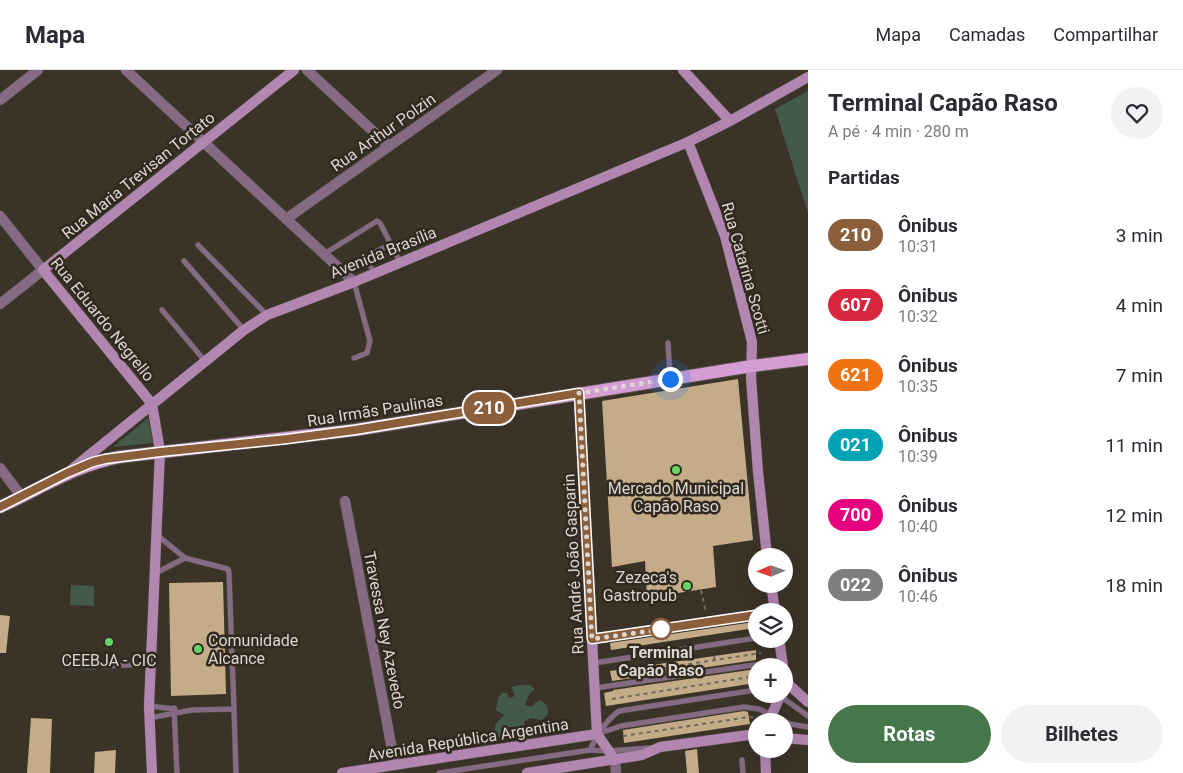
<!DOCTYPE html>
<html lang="pt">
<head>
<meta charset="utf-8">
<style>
	:root { --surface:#fff; --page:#f2f2f3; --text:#2b2b33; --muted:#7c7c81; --line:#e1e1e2; --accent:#45774a }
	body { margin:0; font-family:Roboto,sans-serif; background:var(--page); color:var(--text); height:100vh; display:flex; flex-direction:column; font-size:19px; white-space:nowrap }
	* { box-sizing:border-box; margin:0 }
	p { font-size:16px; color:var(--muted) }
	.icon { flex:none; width:28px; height:28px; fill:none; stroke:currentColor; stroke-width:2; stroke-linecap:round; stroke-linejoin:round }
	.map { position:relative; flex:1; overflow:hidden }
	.drawer { display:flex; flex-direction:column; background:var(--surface); width:375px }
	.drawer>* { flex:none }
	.badge { padding:0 10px; border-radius:16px; font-size:18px; line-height:32px }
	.needle { width:32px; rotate:268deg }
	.tools { position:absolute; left:748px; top:478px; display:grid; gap:10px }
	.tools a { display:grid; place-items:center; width:45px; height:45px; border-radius:50%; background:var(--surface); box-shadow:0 5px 20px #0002; font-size:25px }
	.you { position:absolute; width:25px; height:25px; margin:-12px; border:4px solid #fff; border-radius:50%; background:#1a73e8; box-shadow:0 0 0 8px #1a73e833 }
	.map>.badge { position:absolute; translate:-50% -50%; box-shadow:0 0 0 2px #fff }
	h2 { padding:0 20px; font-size:19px; line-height:45px }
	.round { display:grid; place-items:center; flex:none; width:52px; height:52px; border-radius:26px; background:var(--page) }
	.overview { display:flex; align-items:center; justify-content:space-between; height:85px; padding:0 20px }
	h1 { font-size:24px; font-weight:700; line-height:38px }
	.cta { display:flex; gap:10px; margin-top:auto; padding:10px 20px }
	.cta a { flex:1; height:58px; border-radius:30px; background:var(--accent); color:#fff; font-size:20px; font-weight:700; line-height:58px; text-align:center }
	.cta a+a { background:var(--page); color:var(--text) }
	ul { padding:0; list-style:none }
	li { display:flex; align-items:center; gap:15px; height:70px; padding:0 20px }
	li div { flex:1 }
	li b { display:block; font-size:19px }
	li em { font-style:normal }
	li .badge { min-width:55px; font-weight:700; text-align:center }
	header { display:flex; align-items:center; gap:30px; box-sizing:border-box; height:70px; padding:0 25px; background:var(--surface); border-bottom:1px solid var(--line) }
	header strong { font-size:24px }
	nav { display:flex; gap:28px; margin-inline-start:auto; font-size:18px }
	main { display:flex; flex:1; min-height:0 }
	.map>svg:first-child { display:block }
	.green { fill:#445a48 }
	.building { fill:#c4ac88 }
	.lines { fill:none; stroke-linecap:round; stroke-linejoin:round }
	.lane-casing { stroke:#585046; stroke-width:6 }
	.street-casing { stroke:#585046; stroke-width:11 }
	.secondary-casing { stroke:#585046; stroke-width:11 }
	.primary-casing { stroke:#585046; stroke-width:14 }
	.path { stroke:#716a60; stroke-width:2; stroke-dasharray:4 4; stroke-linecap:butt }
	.lane { stroke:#856a84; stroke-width:5 }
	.street { stroke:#856a84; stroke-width:10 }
	.secondary { stroke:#b186b1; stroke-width:10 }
	.primary { stroke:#d49dd4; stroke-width:12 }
	.line-casing { stroke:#fff; stroke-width:11 }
	.line { stroke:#8b5e3c; stroke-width:8 }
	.walk { stroke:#dbd6cf; stroke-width:5; stroke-dasharray:0 9 }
	.poi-dot { fill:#65d467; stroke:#31291e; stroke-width:2 }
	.stop-dot { fill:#fff; stroke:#8b5e3c; stroke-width:2.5 }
	.labels { text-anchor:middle; stroke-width:5; stroke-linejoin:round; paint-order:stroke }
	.street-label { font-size:16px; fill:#dbd6cf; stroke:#31291e }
	.poi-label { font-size:16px; fill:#dbd6cf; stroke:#31291e }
	.stop-label { font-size:16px; font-weight:bold; fill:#dbd6cf; stroke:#31291e }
</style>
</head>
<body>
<header>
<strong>Mapa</strong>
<nav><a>Mapa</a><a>Camadas</a><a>Compartilhar</a></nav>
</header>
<main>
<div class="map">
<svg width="808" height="703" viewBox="0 0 808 703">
	<rect width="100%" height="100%" fill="#3b3328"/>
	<path class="green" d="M808 21V143L775 39Z
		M148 348 153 373 113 377Z
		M71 515 94 516V536L70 535Z
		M66 585 97 587 96 600 65 598Z
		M520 615H530L535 619 529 624 525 635 531 637 535 633 541 630 547 636 548 644 542 650 530 648 525 651 523 659 509 657 510 663 507 668H497L493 664 496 654 504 645 496 640 498 628 502 623H507L509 628 515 626 511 617Z"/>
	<path class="building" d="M738 309 753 470 713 476 716 517 647 528 645 491 612 497 602 331Z
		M223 512 226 624 171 626 169 513Z
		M0 545 10 546 6 583H0Z
		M754 552 755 558 611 580 610 573Z
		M756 580V590L612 611 610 601Z
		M756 599V613L606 636 604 623 613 621V620Z
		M744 641 748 642 750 654 624 673 623 660Z
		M31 648 52 649 50 703H27Z
		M697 679 699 703H687L685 681Z
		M116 680 115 703H94L95 682Z"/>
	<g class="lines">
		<g class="lane-casing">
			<path id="lane" d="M198 175 267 245
				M324 184 377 151 380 153 400 192
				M184 191 244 260
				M374 203 368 191V186L391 174
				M354 212 370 271 367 283 354 288
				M162 240 205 291
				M668 273 670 308
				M154 504 185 488
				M594 593 756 568
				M104 596 151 594
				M595 618 782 591
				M780 626 808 646
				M149 636 175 639
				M174 638 177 703
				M234 639 236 703
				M149 648 192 640 234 639 229 503 228 499 185 488 157 465
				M784 651 790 654 808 657
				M597 664 621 656 744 637 759 639 784 651
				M590 680C597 665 605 651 619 641L756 620
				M742 690 743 703
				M439 703 590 680 609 681 649 678"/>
		</g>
		<g class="street-casing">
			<path id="street" d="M126 0 354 212
				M307 0 389 76
				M0 30 38 0
				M0 146 43 200 0 234
				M286 149 497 0
				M0 398 22 427
				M345 431 395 695
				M615 690 616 703"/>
		</g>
		<g class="secondary-casing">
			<path id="secondary" d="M683 0 730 51
				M688 72 725 166 752 272 751 308 758 402 767 486
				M579 323 597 664
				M71 400 244 260 267 245 354 212 688 72 730 51 808 7
				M771 514 775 541
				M592 569 756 545
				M779 569 783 596
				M786 612 808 632
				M769 651 781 624
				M597 664 615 690
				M784 668 808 670
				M765 679 766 703
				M152 703 149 636 160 381 152 334 43 200 294 0
				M342 703 597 664
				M527 703 642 685 660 677 756 664"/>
		</g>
		<g class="primary-casing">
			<path id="primary" d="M0 437C40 419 76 395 119 387L355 360 752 296 808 289"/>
		</g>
		<path class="path" d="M701 520 706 543
			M714 586 715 593
			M617 605 761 583
			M612 629 756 606
			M623 666 749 647H752L753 652"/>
		<use href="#lane" class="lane"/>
		<use href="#street" class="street"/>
		<use href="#secondary" class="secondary"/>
		<use href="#primary" class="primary"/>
	</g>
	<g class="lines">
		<g class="line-casing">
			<path id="line" d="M0 437 67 403 93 392 105 389 160 382 287 369 355 360 579 323 592 569 756 545"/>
		</g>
		<use href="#line" class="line"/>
		<path class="walk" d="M661 559H665L592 569 579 323 670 309"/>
	</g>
	<g class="poi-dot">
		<circle cx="676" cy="400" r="5"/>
		<circle cx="687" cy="516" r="5"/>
		<circle cx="109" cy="572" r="5"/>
		<circle cx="198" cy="579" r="5"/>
	</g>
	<circle class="stop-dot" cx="661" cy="559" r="10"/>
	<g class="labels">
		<g class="street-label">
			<text transform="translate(383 62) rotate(-35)" y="6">Rua Arthur Polzin</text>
			<text transform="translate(138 105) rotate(-39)" y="6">Rua Maria Trevisan Tortato</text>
			<text transform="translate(383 182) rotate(-22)" y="6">Avenida Brasília</text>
			<text transform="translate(746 198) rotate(74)" y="6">Rua Catarina Scotti</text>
			<text transform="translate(103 249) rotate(51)" y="6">Rua Eduardo Negrello</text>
			<text transform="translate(375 340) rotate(-9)" y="6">Rua Irmãs Paulinas</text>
			<text transform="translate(573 494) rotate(-93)" y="6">Rua André João Gasparin</text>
			<text transform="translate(385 560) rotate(79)" y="6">Travessa Ney Azevedo</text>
			<text transform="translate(468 669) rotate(-9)" y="6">Avenida República Argentina</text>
		</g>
		<g class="poi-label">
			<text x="676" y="424">Mercado Municipal<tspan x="676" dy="18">Capão Raso</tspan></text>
			<text x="677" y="513" text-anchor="end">Zezeca's<tspan x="677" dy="18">Gastropub</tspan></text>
			<text x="208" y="576" text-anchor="start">Comunidade<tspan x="208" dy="18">Alcance</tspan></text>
			<text x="109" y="596">CEEBJA - CIC</text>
		</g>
		<g class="stop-label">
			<text x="661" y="588">Terminal<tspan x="661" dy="18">Capão Raso</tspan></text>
		</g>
	</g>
</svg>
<div class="tools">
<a><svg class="needle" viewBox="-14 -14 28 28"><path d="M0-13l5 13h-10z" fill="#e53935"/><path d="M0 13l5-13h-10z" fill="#7c7c81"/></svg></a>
<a><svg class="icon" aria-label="layers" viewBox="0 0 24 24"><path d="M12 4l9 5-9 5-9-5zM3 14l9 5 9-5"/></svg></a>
<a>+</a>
<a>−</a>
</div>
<div class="you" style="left:670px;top:309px"></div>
<b class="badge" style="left:489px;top:338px;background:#8b5e3c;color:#fff">210</b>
</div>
<section class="drawer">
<div class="overview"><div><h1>Terminal Capão Raso</h1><p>A pé · 4 min · 280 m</p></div><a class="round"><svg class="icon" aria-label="heart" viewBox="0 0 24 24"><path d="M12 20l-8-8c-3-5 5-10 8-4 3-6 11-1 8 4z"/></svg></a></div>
<h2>Partidas</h2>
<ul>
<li><span class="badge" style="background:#8b5e3c;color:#fff">210</span><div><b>Ônibus</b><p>10:31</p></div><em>3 min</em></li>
<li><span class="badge" style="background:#d7263d;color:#fff">607</span><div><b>Ônibus</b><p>10:32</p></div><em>4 min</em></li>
<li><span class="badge" style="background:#f17210;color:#fff">621</span><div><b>Ônibus</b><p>10:35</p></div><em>7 min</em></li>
<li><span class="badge" style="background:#00a3b4;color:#fff">021</span><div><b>Ônibus</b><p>10:39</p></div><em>11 min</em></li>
<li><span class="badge" style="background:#e6007e;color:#fff">700</span><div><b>Ônibus</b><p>10:40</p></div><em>12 min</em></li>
<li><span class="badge" style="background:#7e7e7e;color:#fff">022</span><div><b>Ônibus</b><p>10:46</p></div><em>18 min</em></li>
</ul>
<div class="cta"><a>Rotas</a><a>Bilhetes</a></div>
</section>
</main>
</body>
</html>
